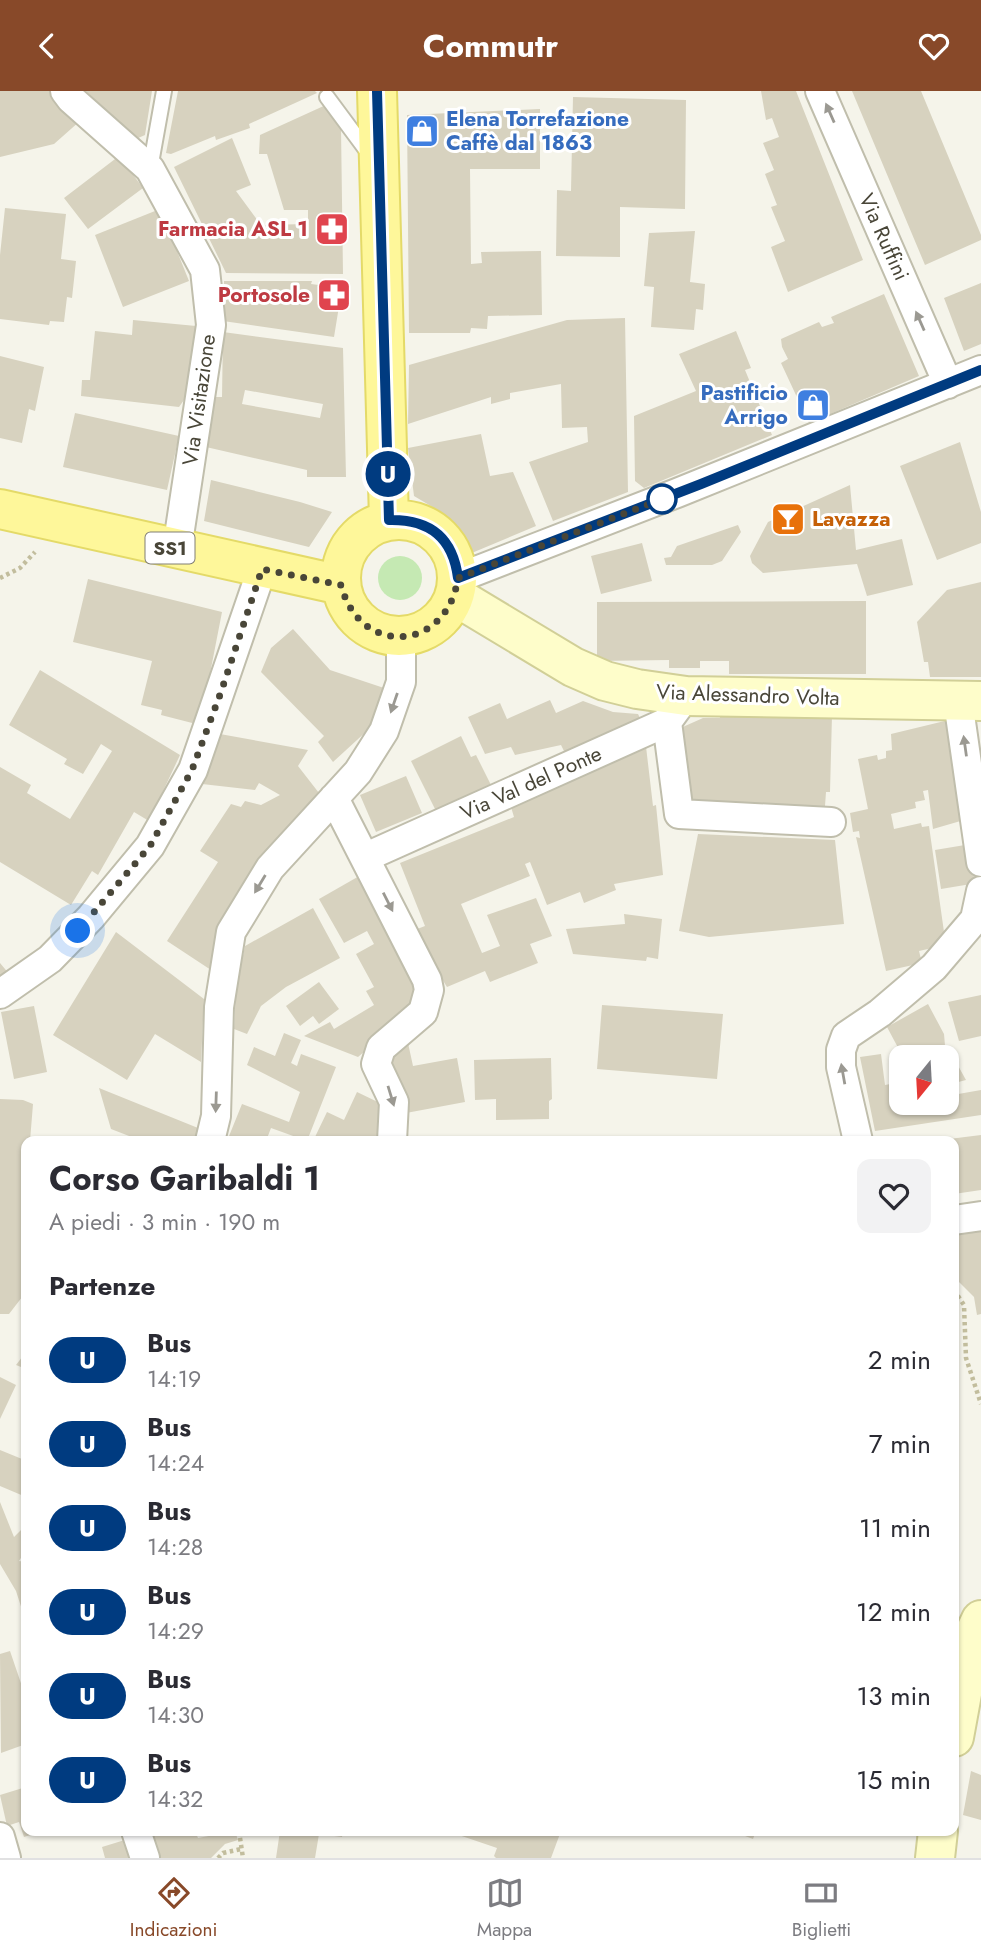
<!DOCTYPE html>
<html lang="it">
<head>
<meta charset="utf-8">
<style>
	:root { --surface:#fff; --page:#f2f2f3; --text:#2b2b33; --muted:#7c7c81; --line:#e1e1e2; --accent:#884929 }
	body { margin:0; font-family:Jost,sans-serif; background:var(--page); color:var(--text); height:100vh; display:flex; flex-direction:column; font-size:26px; white-space:nowrap }
	* { box-sizing:border-box; margin:0 }
	p { font-size:23px; color:var(--muted) }
	.icon { flex:none; width:38px; height:38px; fill:none; stroke:currentColor; stroke-width:2; stroke-linecap:round; stroke-linejoin:round }
	.map { position:relative; flex:1; overflow:hidden }
	.panel { position:absolute; left:21px; top:1045px; width:938px; height:700px; display:flex; flex-direction:column; background:var(--surface); border-radius:14px; box-shadow:0 2px 5px #0004 }
	.panel>* { flex:none }
	.badge { padding:0 14px; border-radius:23px; font-size:24px; line-height:46px }
	.needle { width:46px; rotate:198deg }
	.buttons { position:absolute; left:889px; top:954px; display:grid; gap:14px }
	.buttons a { display:grid; place-items:center; width:70px; height:70px; border-radius:14px; background:var(--surface); box-shadow:0 2px 5px #0004; font-size:35px }
	.you { position:absolute; width:35px; height:35px; margin:-18px; border:5px solid #fff; border-radius:50%; background:#1a73e8; box-shadow:0 0 0 10px #1a73e833 }
	.map>.badge { position:absolute; translate:-50% -50%; box-shadow:0 0 0 4px #fff }
	h2 { padding:0 28px; font-size:26px; line-height:63px }
	.round { display:grid; place-items:center; flex:none; width:74px; height:74px; border-radius:14px; background:var(--page) }
	.overview { display:flex; align-items:center; justify-content:space-between; height:119px; padding:0 28px }
	h1 { font-size:33px; font-weight:700; line-height:52px }
	ul { padding:0; list-style:none }
	li { display:flex; align-items:center; gap:21px; height:84px; padding:0 28px }
	li div { flex:1 }
	li b { display:block; font-size:26px }
	li em { font-style:normal }
	li .badge { min-width:77px; font-weight:700; text-align:center }
	header { display:flex; justify-content:space-between; align-items:center; height:91px; padding:0 28px; background:var(--accent); color:#fff; font-size:32px; font-weight:700 }
	.tab-bar { display:flex; justify-content:space-around; align-items:center; height:98px; border-top:2px solid var(--line); background:var(--surface); font-size:19px; color:var(--muted) }
	.tab-bar a { display:grid; justify-items:center; gap:4px }
	.tab-bar .current { color:var(--accent) }
	.map>svg:first-child { display:block }
	.green { fill:#c5e9b3 }
	.building { fill:#d7d2bf; fill-rule:evenodd }
	.lines { fill:none; stroke-linecap:round; stroke-linejoin:round }
	.lane-casing { stroke:#c0beac; stroke-width:18 }
	.street-casing { stroke:#c0beac; stroke-width:32 }
	.secondary-casing { stroke:#d1cf97; stroke-width:42 }
	.primary-casing { stroke:#e4da68; stroke-width:42 }
	.path { stroke:#c2bd9d; stroke-width:4.5; stroke-dasharray:3.5 3.5; stroke-linecap:butt }
	.lane { stroke:#fff; stroke-width:14 }
	.street { stroke:#fff; stroke-width:28 }
	.secondary { stroke:#fefdca; stroke-width:38 }
	.primary { stroke:#fef79a; stroke-width:38 }
	.oneway { fill:#9b9992 }
	.line-casing { stroke:#fff; stroke-width:16 }
	.line { stroke:#003b80; stroke-width:10 }
	.walk { stroke:#494638; stroke-width:7; stroke-dasharray:0 12.6 }
	.stop-dot { fill:#fff; stroke:#003b80; stroke-width:3.5 }
	.labels { text-anchor:middle; stroke-width:6; stroke-linejoin:round; paint-order:stroke }
	.shield { fill:#fff; stroke:#807e74; stroke-width:2 }
	.shield-label { font-size:19px; font-weight:bold; fill:#494638 }
	.shop-label { font-size:21px; font-weight:bold; fill:#366cbe; stroke:#fff; text-anchor:start }
	.health-label { font-size:21px; font-weight:bold; fill:#be3a42; stroke:#fff; text-anchor:end }
	.street-label { font-size:21px; fill:#494638; stroke:#fff }
	.food-label { font-size:21px; font-weight:bold; fill:#c56008; stroke:#fff; text-anchor:start }
</style>
</head>
<body>
<header><svg class="icon" aria-label="back" viewBox="0 0 24 24"><path d="M15 5l-7 7 7 7"/></svg>Commutr<svg class="icon" aria-label="heart" viewBox="0 0 24 24"><path d="M12 20l-8-8c-3-5 5-10 8-4 3-6 11-1 8 4z"/></svg></header>
<div class="map">
<svg width="981" height="1767" viewBox="0 0 981 1767">
	<rect width="100%" height="100%" fill="#f5f4ea"/>
	<path class="green" d="M378 487a22 22 0 1 1 44 0a22 22 0 1 1-44 0Z"/>
	<path class="building" d="M0 0H52L80 30 54 53 0 66Z
		M86 0H152L145 44 136 48Z
		M178 0H315L317 2 249 33 250 37 216 49 215 45 171 63 166 62Z
		M761 0H796L863 169 788 201 771 156 785 150 771 116 777 114 765 83 774 79 763 52 779 46 772 27 766 29Z
		M852 0H921L981 144V149L925 174Z
		M573 6 686 9 685 118 620 116V166L556 165 557 99 571 100Z
		M328 13 341 37 343 183 226 182 174 76 232 47 251 94 236 100 261 134 308 133V119H284L267 63H259L260 44Z
		M540 18V78H470L471 173 482 172 481 161 541 160 542 224 488 225 487 238 471 237 470 242H409L407 24Z
		M119 65 143 97 88 138 64 107Z
		M5 117 66 123 61 168 76 170 72 207 67 206 64 231 50 230 49 234 0 228V164Z
		M160 118 189 190 123 216 95 144Z
		M695 140 690 191 705 193 703 219 696 218 694 239 651 236 654 196 644 195 649 142Z
		M224 190H312L311 193 342 197 334 246 223 230Z
		M981 192V253L964 260 944 207Z
		M884 203 919 285 809 332 781 272 788 268 782 256 781 248 819 231 822 236 834 232 831 226Z
		M625 227 628 401 553 430 529 371 588 351 587 336 562 337 561 293 510 302V308L491 313V306L408 333 409 274 567 229Z
		M133 229 196 235 189 302 179 316 81 305 82 289H90L95 240 132 244Z
		M736 240 751 277 745 279 772 344 644 397 635 390 634 325 696 300 679 263Z
		M223 241 343 257 346 386H307V379L206 356 211 306H222ZM245 299 323 313 320 327 242 313Z
		M0 265 44 276 35 320 29 318 22 352 0 347Z
		M75 322 179 345 167 399 63 376Z
		M481 343 490 385 513 381 536 435 467 464 459 443 441 421 414 405 408 357Z
		M960 351 981 421V452L937 469 900 375Z
		M211 389 300 411 332 421 309 456 204 430Z
		M850 394 856 459 902 448 913 494 867 505 857 473 763 482 752 472 750 465 768 431Z
		M738 434 741 441 722 470 712 474H666L664 467 671 466 677 455Z
		M642 452 652 490 601 503 591 465Z
		M88 488 222 521 200 634 161 624 162 619 141 614 152 570 73 551Z
		M981 491V586H930L928 571H924L917 531 947 499Z
		M866 510V583H729V570H700V577H669V569L597 570V511Z
		M293 538 330 579 384 597 369 638 333 671 318 651 324 645 261 581 271 557Z
		M40 579 180 664 149 730 134 721 98 784 92 780 71 814 0 771V676L31 694 27 702 70 728 112 660 101 653 83 683 64 673 67 668 9 634Z
		M550 609 556 622 583 610 613 621 638 623 641 629 566 664 561 654 515 664 511 656 485 663 468 626 500 612 507 628Z
		M719 621 832 624 830 701H826L825 715 685 712 676 639 703 627H720Z
		M953 628 964 729 933 738 928 699 923 700 925 709 915 711 916 717 891 723 894 738 921 732 922 736 929 735 945 848 941 855 919 860 922 872 886 880 856 746 860 747 859 740 853 741 850 722 868 718 858 668 877 664 878 669 886 667V660L892 659 891 643Z
		M220 643 308 659 298 675 319 702 264 766 211 879 167 850 218 771 200 760 231 713 241 716 245 710 261 714 280 704 259 692 255 699 202 693Z
		M461 645 471 666 476 664 492 696 437 722 411 670Z
		M645 647 653 715 656 714 663 784 614 793 616 799 584 812 580 801 547 814 530 771 525 773 530 785 461 813 482 862 500 855 487 824 536 807 552 845 530 853 538 872 490 891 485 880 447 896 412 840 425 835 400 772 514 726 511 716Z
		M406 685 422 722 376 741 360 704Z
		M698 743 835 749 844 833 709 846 679 840Z
		M971 753 977 792 941 798 935 759Z
		M361 784 420 890 416 916 358 966 304 945 330 931 334 938 374 914 366 900 374 896 356 863 374 853 367 840 344 852 319 808Z
		M313 817 340 867 286 896 261 915 247 943 234 938 236 898 245 855Z
		M624 823 662 828 658 868 647 866 646 870 573 863 566 838 625 833Z
		M116 841 204 908 201 971 155 943 127 989 53 944Z
		M0 872 10 884 0 893Z
		M319 891 339 918 319 933 313 925 300 935 286 915Z
		M981 904V945L959 950 948 911Z
		M928 913 944 943 946 966H903L887 936Z
		M602 914 723 923 717 988 597 978Z
		M34 915 47 981 14 988 1 921Z
		M284 942 301 949 291 972 297 975 301 963 336 976 307 1050 271 1037 266 1050H227L242 1013 289 1031 300 1001 247 974 254 956 275 965Z
		M408 952 413 975 457 967 465 1011 406 1022 387 979 391 967Z
		M881 963 885 994 901 991V1012H947V1005L981 999V1024L875 1040 860 966Z
		M551 967 552 1008 549 1010V1028L496 1029V1008L475 1009 474 969Z
		M956 971 966 989 947 994V976Z
		M99 997 203 1039 201 1050H142L111 1038Z
		M357 1001 384 1014 379 1023 385 1026 378 1050H327L315 1046 327 1021 344 1029Z
		M0 1008 23 1009 33 1013 30 1050H26V1201L9 1223H0Z
		M981 1044V1099L954 1103V1050L949 1048Z
		M981 1136V1223L977 1224 974 1206 954 1186V1140Z
		M26 1261V1278L16 1274Z
		M0 1286 16 1294 0 1328Z
		M26 1358V1406L0 1395V1359L22 1368Z
		M0 1411 14 1446 23 1437 26 1439V1459L19 1470 26 1471V1531L16 1500 0 1473Z
		M10 1560 26 1607V1653L1 1662 0 1563Z
		M971 1680 981 1684V1729L963 1724Z
		M26 1696V1740H43L24 1746 19 1731 7 1735 0 1704Z
		M150 1740H195L198 1747 235 1740 238 1749 225 1753 211 1767H159Z
		M280 1740H343L342 1746 319 1743 315 1767H276Z
		M447 1740H561L551 1767H496L494 1765 497 1757Z
		M732 1740H756L753 1748Z
		M128 1748 134 1767H105L102 1756Z"/>
	<g class="lines">
		<g class="lane-casing">
			<path id="lane" d="M327 6 370 64
				M150 78 164 0"/>
		</g>
		<g class="street-casing">
			<path id="street" d="M65 0 71 8 150 78 205 179 211 234 177 458
				M820 0 948 293
				M458 487 677 402 981 279
				M958 610 981 771
				M667 631 679 723 831 731
				M334 707 427 889 429 899 423 921 381 957 376 973 394 1011 392 1050
				M366 766 667 631 686 605
				M0 903 50 868 91 826 150 755 193 679 262 478
				M210 1050 216 1025 219 916 231 841 270 777 358 681 384 640 401 591V561L396 546
				M858 1050 841 976V959L846 945 880 922 934 876 975 828 981 800
				M954 1129 981 1125
				M136 1740 145 1767
				M0 1746 6 1767"/>
		</g>
		<g class="secondary-casing">
			<path id="secondary" d="M455 505 573 576 605 590 637 598 686 605 981 610
				M954 1646 972 1548 981 1529
				M935 1767 938 1740"/>
		</g>
		<g class="primary-casing">
			<path id="primary" d="M377 0 389 429
				M0 418 341 494
				M341 487a58 58 0 1 1 116 0a58 58 0 1 1-116 0Z"/>
		</g>
		<path class="path" d="M0 487 20 477 35 461
			M954 1199 964 1214 966 1267 981 1313
			M239 1740 243 1767
			M218 1767 223 1762 241 1758"/>
		<use href="#lane" class="lane"/>
		<use href="#street" class="street"/>
		<use href="#secondary" class="secondary"/>
		<use href="#primary" class="primary"/>
	</g>
	<defs><path id="oneway-solid" d="M-6-.8H1V-3.2L6.5 0L1 3.2V.8H-6Z" transform="scale(1.75)"/></defs>
	<g class="oneway">
		<use href="#oneway-solid" transform="translate(830 22) rotate(-114)"/>
		<use href="#oneway-solid" transform="translate(920 230) rotate(-114)"/>
		<use href="#oneway-solid" transform="translate(394 612) rotate(109)"/>
		<use href="#oneway-solid" transform="translate(965 655) rotate(-98)"/>
		<use href="#oneway-solid" transform="translate(260 793) rotate(121)"/>
		<use href="#oneway-solid" transform="translate(388 811) rotate(63)"/>
		<use href="#oneway-solid" transform="translate(843 983) rotate(-100)"/>
		<use href="#oneway-solid" transform="translate(391 1005) rotate(73)"/>
		<use href="#oneway-solid" transform="translate(216 1011) rotate(92)"/>
	</g>
	<g class="lines">
		<g class="line-casing">
			<path id="line" d="M377 0 389 429C430 428 453 447 458 487L701 393 981 279"/>
		</g>
		<use href="#line" class="line"/>
		<path class="walk" d="M78 840 150 755 192 679 221 601 262 478 341 494C360 567 447 561 458 487L662 408"/>
	</g>
	<defs>
		<g id="shop-square" transform="scale(1.75)"><rect x="-9" y="-9" width="18" height="18" rx="4" fill="#3f7fe0" stroke="#fff"/><path d="M-5-2.5h2.3a2.7 3.5 0 0 1 5.4 0H5L5.5 6h-11ZM-1.5-2.5h3a1.5 2.3 0 0 0-3 0Z" fill="#fff"/></g>
		<g id="pharmacy-square" transform="scale(1.75)"><rect x="-9" y="-9" width="18" height="18" rx="4" fill="#e0444e" stroke="#fff"/><path d="M-2-6h4v4h4v4h-4v4h-4v-4h-4v-4h4Z" fill="#fff"/></g>
		<g id="bar-square" transform="scale(1.75)"><rect x="-9" y="-9" width="18" height="18" rx="4" fill="#e8710a" stroke="#fff"/><path d="M-6-5H6L.8 .8V4.5H3.5V6h-7V4.5H-.8V.8Z" fill="#fff"/></g>
	</defs>
	<g fill-rule="evenodd">
		<use href="#shop-square" x="422" y="40"/>
		<use href="#pharmacy-square" x="332" y="138"/>
		<use href="#pharmacy-square" x="334" y="204"/>
		<use href="#shop-square" x="813" y="314"/>
		<use href="#bar-square" x="788" y="428"/>
	</g>
	<circle class="stop-dot" cx="662" cy="408" r="14"/>
	<g class="labels">
		<rect class="shield" x="145.5" y="441.5" width="49" height="31" rx="5"/>
		<g class="shield-label">
			<text x="170" y="464">SS1</text>
		</g>
		<g class="shop-label">
			<text x="446" y="35">Elena Torrefazione<tspan x="446" dy="24">Caffè dal 1863</tspan></text>
			<text x="788" y="309" text-anchor="end">Pastificio<tspan x="788" dy="24">Arrigo</tspan></text>
		</g>
		<g class="health-label">
			<text x="308" y="145">Farmacia ASL 1</text>
			<text x="310" y="211">Portosole</text>
		</g>
		<g class="street-label">
			<text transform="translate(884 146) rotate(66)" y="7">Via Ruffini</text>
			<text transform="translate(199 309) rotate(-82)" y="7">Via Visitazione</text>
			<text transform="translate(748 604) rotate(2)" y="7">Via Alessandro Volta</text>
			<text transform="translate(531 692) rotate(-24)" y="7">Via Val del Ponte</text>
		</g>
		<g class="food-label">
			<text x="812" y="435">Lavazza</text>
		</g>
	</g>
</svg>
<div class="buttons">
<a><svg class="needle" viewBox="-14 -14 28 28"><path d="M0-13l5 13h-10z" fill="#e53935"/><path d="M0 13l5-13h-10z" fill="#7c7c81"/></svg></a>
</div>
<div class="you" style="left:78px;top:840px"></div>
<b class="badge" style="left:388px;top:383px;background:#003b80;color:#fff">U</b>
<section class="panel">
<div class="overview"><div><h1>Corso Garibaldi 1</h1><p>A piedi · 3 min · 190 m</p></div><a class="round"><svg class="icon" aria-label="heart" viewBox="0 0 24 24"><path d="M12 20l-8-8c-3-5 5-10 8-4 3-6 11-1 8 4z"/></svg></a></div>
<h2>Partenze</h2>
<ul>
<li><span class="badge" style="background:#003b80;color:#fff">U</span><div><b>Bus</b><p>14:19</p></div><em>2 min</em></li>
<li><span class="badge" style="background:#003b80;color:#fff">U</span><div><b>Bus</b><p>14:24</p></div><em>7 min</em></li>
<li><span class="badge" style="background:#003b80;color:#fff">U</span><div><b>Bus</b><p>14:28</p></div><em>11 min</em></li>
<li><span class="badge" style="background:#003b80;color:#fff">U</span><div><b>Bus</b><p>14:29</p></div><em>12 min</em></li>
<li><span class="badge" style="background:#003b80;color:#fff">U</span><div><b>Bus</b><p>14:30</p></div><em>13 min</em></li>
<li><span class="badge" style="background:#003b80;color:#fff">U</span><div><b>Bus</b><p>14:32</p></div><em>15 min</em></li>
</ul>
</section>
</div>
<nav class="tab-bar">
<a class="current"><svg class="icon" aria-label="directions" viewBox="0 0 24 24"><path d="M12 3l9 9-9 9-9-9zM9 14v-3h6M13 9l2 2-2 2"/></svg>Indicazioni</a>
<a><svg class="icon" aria-label="map" viewBox="0 0 24 24"><path d="M3 6l6-2 6 2 6-2v14l-6 2-6-2-6 2zM9 4v14M15 6v14"/></svg>Mappa</a>
<a><svg class="icon" aria-label="tickets" viewBox="0 0 24 24"><path d="M3 7h18v10H3zM15 7v10"/></svg>Biglietti</a>
</nav>
</body>
</html>
